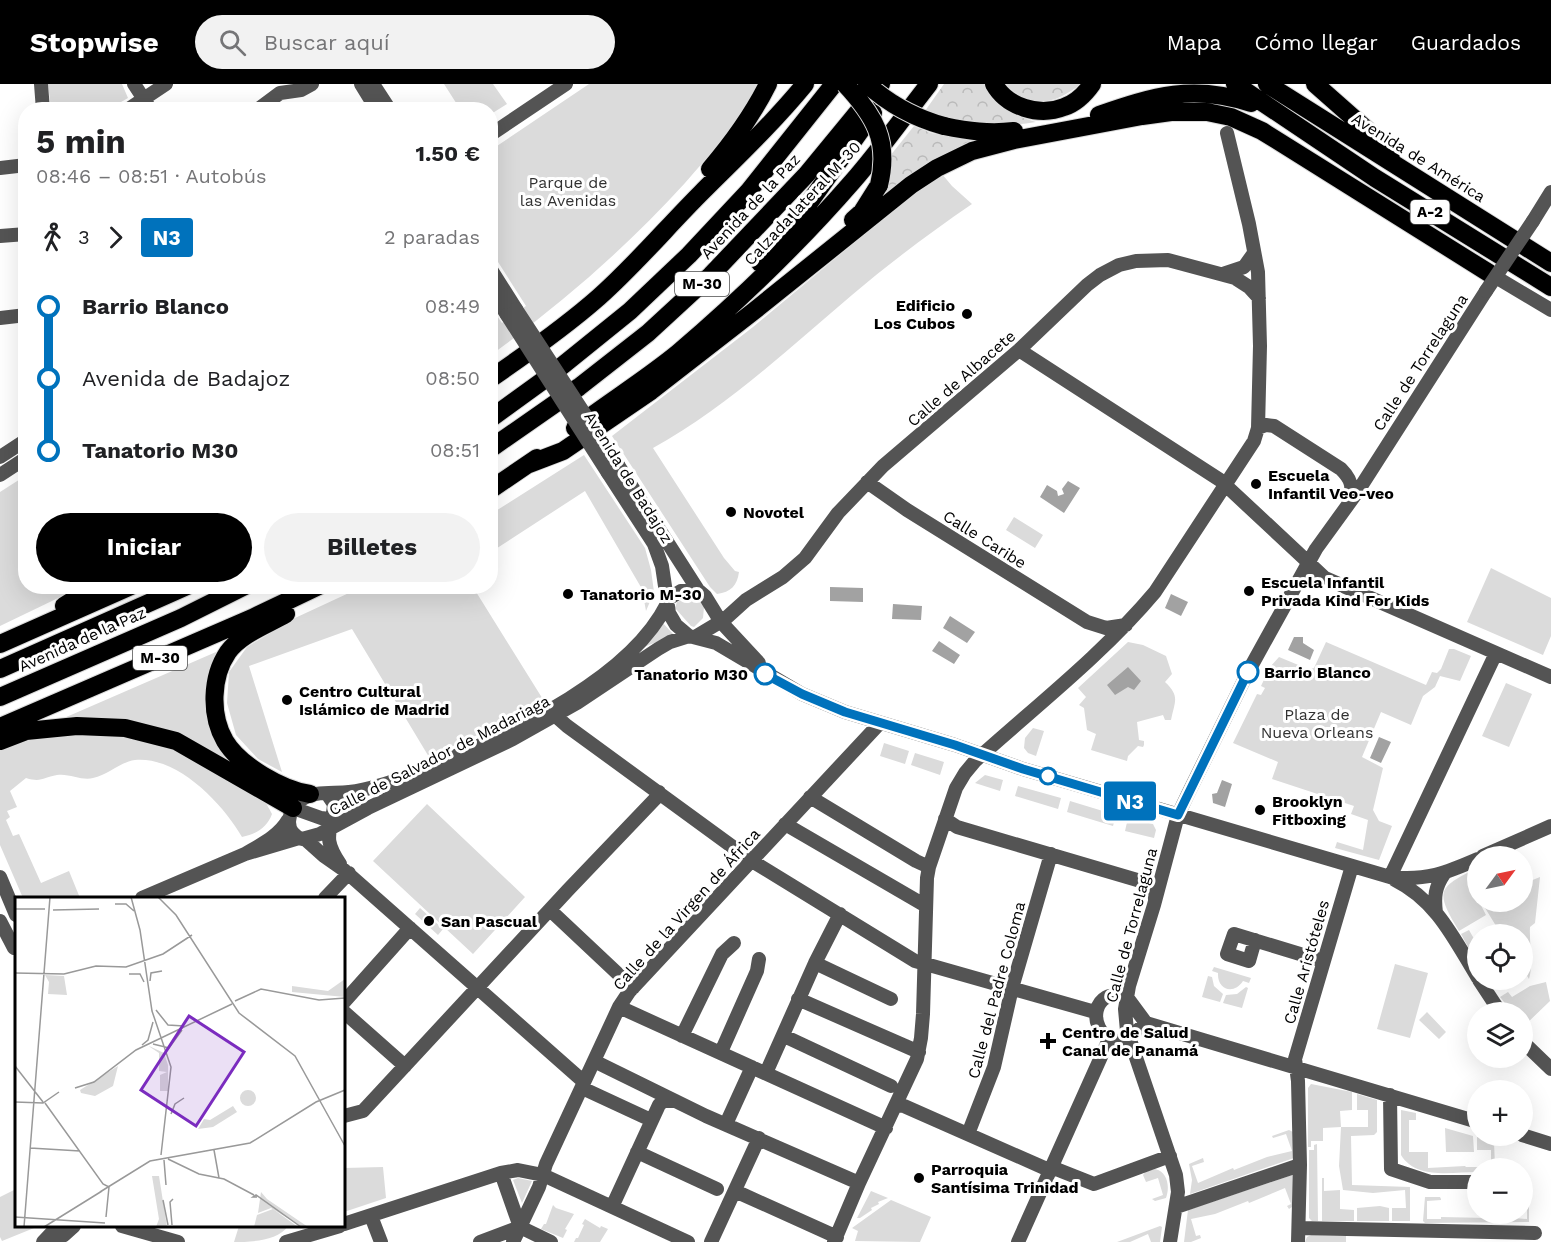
<!DOCTYPE html>
<html lang="es">
<head>
<meta charset="utf-8">
<style>
	:root { --surface:#fff; --page:#f2f2f2; --text:#202124; --muted:#757577; --accent:#000 }
	body { margin:0; font-family:"Work Sans",sans-serif; background:var(--page); color:var(--text); height:100vh; display:flex; flex-direction:column; font-size:22px; white-space:nowrap }
	* { box-sizing:border-box; margin:0 }
	p { font-size:20px; color:var(--muted) }
	.icon { flex:none; width:33px; height:33px; fill:none; stroke:currentColor; stroke-width:2; stroke-linecap:round; stroke-linejoin:round }
	.map { position:relative; flex:1; overflow:hidden }
	.sheet { position:absolute; left:18px; top:18px; width:480px; height:492px; display:flex; flex-direction:column; background:var(--surface); border-radius:24px; box-shadow:0 6px 24px #0002 }
	.sheet>* { flex:none }
	.badge { padding:0 12px; border-radius:4px; font-size:21px; line-height:39px }
	.needle { width:39px; rotate:57deg }
	.fabs { position:absolute; left:1467px; top:762px; display:grid; gap:12px }
	.fabs a { display:grid; place-items:center; width:66px; height:66px; border-radius:50%; background:var(--surface); box-shadow:0 6px 24px #0002; font-size:30px }
	.map>.badge { position:absolute; translate:-50% -50%; box-shadow:0 0 0 3px #fff }
	.legs { display:flex; align-items:center; gap:9px; height:66px; padding:0 18px; font-size:20px }
	.legs p { margin-inline-start:auto }
	.head { display:flex; align-items:center; justify-content:space-between; height:102px; padding:0 18px }
	h1 { font-size:33px; font-weight:700; line-height:45px }
	.button { display:flex; gap:12px; margin-top:auto; padding:12px 18px }
	.button a { flex:1; height:69px; border-radius:36px; background:var(--accent); color:#fff; font-size:24px; font-weight:700; line-height:69px; text-align:center }
	.button a+a { background:var(--page); color:var(--text) }
	ul { padding:0 18px; list-style:none }
	li { display:flex; align-items:center; gap:21px; height:72px; font-size:22px }
	li i { display:grid; place-items:center; width:9px; height:100%; margin:0 8px; background:currentColor }
	li i::after { content:''; width:15px; height:15px; margin:-8px; border:4px solid; border-radius:50%; background:var(--surface) }
	li p { margin-inline-start:auto }
	li:first-child i { background:linear-gradient(#0000 50%,currentColor 0) }
	li:last-child i { background:linear-gradient(currentColor 50%,#0000 0) }
	header { display:flex; align-items:center; gap:36px; box-sizing:border-box; height:84px; padding:0 30px; background:var(--accent); color:#fff }
	header strong { font-size:28px }
	nav { display:flex; gap:33px; margin-inline-start:auto; font-size:21px }
	.search { width:420px; height:54px; background:var(--page); display:flex; align-items:center; gap:15px; box-sizing:border-box; padding:0 21px; border-radius:33px; color:var(--muted); font-size:22px }
	.map>svg:first-child { display:block }
	.green { fill:#dbdbdb }
	.forest { fill:url(#forest-crowns) }
	.water { fill:#a2a2a2 }
	.lines { fill:none; stroke-linecap:round; stroke-linejoin:round }
	.highway-casing { stroke:#dbdbdb; stroke-width:20 }
	.minor { stroke:#545454; stroke-width:14 }
	.highway { stroke:#000; stroke-width:18 }
	.highway-bridge-casing { stroke:#dbdbdb; stroke-width:20; stroke-linecap:butt }
	.minor-bridge { stroke:#545454; stroke-width:14 }
	.highway-bridge { stroke:#000; stroke-width:18 }
	.line-1-casing { stroke:#fff; stroke-width:14 }
	.line-1 { stroke:#0072bc; stroke-width:9 }
	.poi-dot { fill:#000; stroke:#fff; stroke-width:2 }
	.stop-1-dot { fill:#fff; stroke:#0072bc; stroke-width:3 }
	.labels { text-anchor:middle; stroke-width:6; stroke-linejoin:round; paint-order:stroke }
	.shield { fill:#fff; stroke:#4c4c4c; stroke-width:1.5 }
	.shield-label { font-size:15px; font-weight:bold; fill:#000 }
	.street-label { font-size:16px; fill:#000; stroke:#fff }
	.park-label { font-size:16px; fill:#323232; stroke:#fff }
	.poi-label { font-size:16px; font-weight:bold; fill:#000; stroke:#fff; text-anchor:start }
	.stop-label { font-size:16px; font-weight:bold; fill:#000; stroke:#fff; text-anchor:start }
	.inset-road { fill:none; stroke:#999; stroke-width:1.5 }
	.view { fill:#7b2cbf; fill-opacity:0.15; stroke:#7b2cbf; stroke-width:3 }
	.inset-edge { fill:none; stroke:#000; stroke-width:3 }
</style>
</head>
<body>
<header>
<strong>Stopwise</strong>
<div class="search"><svg class="icon" aria-label="search" viewBox="0 0 24 24"><circle cx="10" cy="10" r="6"/><path d="M15 15l6 6"/></svg>Buscar aquí</div>
<nav><a>Mapa</a><a>Cómo llegar</a><a>Guardados</a></nav>
</header>
<div class="map">
<svg width="1551" height="1158" viewBox="0 0 1551 1158">
	<defs>
		<pattern id="forest-crowns" width="20" height="18" patternUnits="userSpaceOnUse" patternTransform="scale(1.5)"><rect width="20" height="18" fill="#dbdbdb"/><path d="M2 6a3 3 0 1 1 6 0M12 15a3 3 0 1 1 6 0" fill="none" stroke="#bababa"/></pattern>
	</defs>
	<rect width="100%" height="100%" fill="#fff"/>
	<path class="green" d="M48 0H122L128 14 109 25H51Z
		M444 0H493L507 20 491 30 490 26 460 25Z
		M589 0H758C739 38 713 67 685 99 627 163 561 220 491 271L490 222 502 239 526 222 491 167V66Z
		M942 90 952 102 972 120C931 148 891 178 852 211 788 265 727 323 653 364L724 474 735 487 739 488C737 502 731 508 717 510L710 503 612 352 753 243 927 98Z
		M584 371 645 464 651 486 654 508 646 527 642 505 585 407 491 468V430Z
		M25 392 26 502 81 503 0 542V408Z
		M1014 433 1043 451 1035 464 1006 446Z
		M1491 484 1551 514V552L1543 571 1467 538Z
		M364 502 473 503 544 617 504 639 429 673 352 545 249 582 282 688 258 675 236 651 227 619 229 588 247 563 295 534Z
		M689 513 699 517 704 523 703 534 694 543 691 542 675 524 677 518Z
		M662 538 674 551 644 563V562Z
		M1128 558 1143 561 1166 572 1172 590 1165 598C1180 612 1175 617 1171 636H1165L1163 631 1137 638 1139 656 1144 657V661L1143 663 1138 662 1128 672 1127 677 1091 666 1096 650 1087 646 1084 624 1079 621 1086 613 1078 604Z
		M1326 558 1426 601 1432 588 1437 589 1441 585 1449 565H1454L1471 572 1460 597 1440 592 1435 603 1423 612 1411 641 1381 628 1362 673 1383 684 1373 726 1379 737 1392 742 1379 776 1335 764 1337 758 1363 766 1368 736 1351 730 1354 722 1272 695 1278 678 1233 659 1257 610 1261 611 1265 604 1261 602 1270 583 1279 573 1308 585 1314 584Z
		M216 568 218 573 213 586 237 681 192 656 64 634Z
		M1506 599 1532 610 1509 663 1482 652Z
		M1033 644 1044 647 1036 672 1028 669 1024 664 1025 654Z
		M72 649C87 649 103 648 119 650 174 658 220 691 266 719L272 730C267 744 256 750 242 753 223 720 178 672 135 676 120 678 108 691 93 694 82 697 69 689 57 691 43 693 42 699 26 694L10 707 17 723 7 727 10 733 6 736 13 752 19 750 41 799 69 787 80 814H23L0 761V664L46 652Z
		M884 659 909 667 905 680 880 672Z
		M915 669 944 678 940 691 911 681Z
		M985 691 1003 696 1000 707 975 699Z
		M1018 702 1061 714 1058 725 1015 712Z
		M1070 717 1116 731 1113 742 1067 728Z
		M427 720 525 813 473 870 373 777Z
		M1128 734 1153 740 1156 746 1154 754 1125 747Z
		M1477 784V796L1470 800 1486 831 1459 847C1435 807 1437 804 1477 784Z
		M1540 793 1535 839 1530 843C1529 862 1534 877 1529 895L1523 885 1522 850H1501L1482 819 1522 818 1523 800Z
		M420 824 443 845 438 851 415 830Z
		M1469 846 1477 860V879L1461 850Z
		M1395 880 1428 889 1410 954 1377 945Z
		M1214 883 1251 894 1249 899 1243 897C1234 911 1217 906 1218 889L1212 887Z
		M1208 892 1212 893 1214 902 1223 910 1220 918 1202 913Z
		M1546 898 1550 917 1523 943 1522 928H1512L1500 913 1508 908 1512 913 1530 902Z
		M1246 903 1248 904 1242 924 1223 919 1226 911 1237 910Z
		M1427 928 1446 948 1439 955 1419 936Z
		M1311 1000 1352 1008V1026L1340 1027 1341 1043H1368V1026H1357V1010L1377 1016V1048L1374 1051 1351 1052 1352 1101 1410 1103V1137H1392V1124H1406L1405 1106 1373 1109 1343 1106 1339 1082 1341 1043 1323 1044V1057H1311V1063H1308V1004Z
		M1401 1026 1416 1029V1036H1409V1068H1428V1084L1465 1082 1466 1083H1478L1477 1088C1453 1088 1416 1096 1401 1071Z
		M1445 1044 1473 1052 1474 1068H1446Z
		M1289 1046 1293 1048 1294 1074 1190 1110 1192 1096 1189 1080 1203 1074 1204 1078 1192 1082 1198 1099 1233 1084 1234 1086 1267 1073 1292 1067 1286 1050 1273 1054 1272 1052Z
		M1477 1053 1494 1057 1495 1084H1491V1066H1477Z
		M1317 1060 1318 1137H1312L1309 1134V1066H1314V1061Z
		M383 1083 386 1114 344 1128V1084Z
		M1155 1085C1168 1088 1170 1103 1166 1114L1155 1117 1152 1115 1163 1111 1158 1094 1146 1098 1143 1091 1145 1088Z
		M1295 1090 1292 1123 1289 1125 1287 1122 1291 1120 1285 1104 1249 1119 1248 1117 1215 1130 1191 1135 1196 1152 1200 1151 1201 1154 1191 1158H1184L1188 1126Z
		M518 1094 532 1097 522 1119 513 1096Z
		M1322 1094H1324V1107L1340 1106V1125L1354 1126V1137H1322Z
		M16 1105V1142H39L2 1157 0 1153V1113Z
		M871 1107 888 1114 878 1118 879 1120 871 1124 872 1126 860 1134H857Z
		M1425 1113H1440L1441 1115V1116L1427 1117V1135H1441V1133L1488 1134 1489 1132 1527 1135V1117L1523 1116 1522 1114H1527L1529 1116V1138L1425 1139 1423 1137Z
		M891 1116 931 1133 920 1158 855 1157 858 1147 852 1144Z
		M553 1121 556 1124 574 1130 565 1145 567 1146 563 1154 541 1145 544 1140H546Z
		M1380 1122 1389 1124V1137H1357V1124Z
		M585 1135 600 1144 601 1142 608 1145 600 1158H574L576 1154H578L584 1141 582 1140Z
		M239 1142H288C278 1157 251 1158 234 1158Z
		M1160 1142 1162 1143 1160 1158H1151L1148 1150 1130 1158H1117Z
		M1311 1151 1346 1152V1158H1305L1307 1153Z"/>
	<path class="forest" d="M944 0H986C1001 23 1009 30 1036 38 999 45 960 38 925 27Z
		M1006 0H1081C1063 14 1041 25 1020 12 1015 8 1010 6 1006 0Z
		M914 42 931 49 976 57 931 77 876 119 890 72Z"/>
	<path class="water" d="M1068 397 1080 404 1064 429 1040 413 1047 401 1057 407 1058 412 1064 410 1062 405Z
		M830 503 863 504V518L830 517Z
		M1171 510 1188 518 1181 532 1165 524Z
		M893 520 922 522 921 536 892 535Z
		M950 532 975 548 967 559 943 544Z
		M1294 553H1303V559L1314 566 1310 576 1288 566Z
		M939 557 960 571 954 580 932 567Z
		M1128 583 1141 597 1134 606 1128 603 1115 611 1107 601Z
		M1379 653 1391 658 1381 679 1370 674Z
		M1222 696 1232 700 1225 723 1213 719 1212 710 1217 709Z"/>
	<g class="lines">
		<g class="highway-casing">
			<path id="highway" d="M994 0C1007 23 1039 33 1064 23 1076 19 1085 10 1092 0
				M1235 0 1375 94 1551 203
				M1267 0 1551 179
				M1315 0 1392 68
				M1099 31C1154 12 1193 0 1251 19
				M944 42C968 47 989 50 1014 47
				M710 85C733 58 752 32 768 0
				M853 136 862 128 879 101
				M760 179 809 119 873 29
				M490 295C528 269 565 243 599 213 636 180 667 143 701 109 737 73 773 39 805 0
				M490 335 552 290 630 227 689 171 748 108 834 0
				M575 344C609 318 645 296 678 269 740 216 800 158 853 97 880 66 904 32 929 0
				M490 365 579 303 648 249 711 191 807 90 881 0
				M529 380 563 367 651 307 754 227 911 101 937 84 972 67 1014 56 1142 32 1171 28H1207L1231 33 1262 47 1489 189
				M490 406 537 374
				M64 522 96 502
				M286 530C267 541 241 550 228 568 211 593 210 631 225 657 240 682 283 706 310 710
				M0 560 131 502
				M0 585 187 502
				M0 613 181 534 245 502
				M0 643 252 534 319 502
				M0 657 26 647 77 642 125 644 176 657 293 724"/>
		</g>
		<path class="minor" d="M41 0 43 26
			M134 0 151 26
			M361 0 377 26
			M373 0 390 26
			M127 26 166 0
			M257 26 280 9 301 6 312 0
			M490 51 566 0
			M0 84 26 81
			M1533 137 1551 108
			M0 152 26 150
			M490 184 516 225
			M1489 189 1551 226
			M1223 190 1244 183 1254 169
			M490 205 507 231
			M0 234 26 231
			M1019 266 1220 396 1325 494 1551 593
			M1258 344 1266 341 1274 342 1341 385C1350 394 1355 403 1348 415
			M0 373 26 356
			M618 381 698 506 705 512 721 538 759 579
			M608 389 654 460 662 482 669 529 676 541 689 552 716 559 802 610 845 628 955 661 1023 685 1390 793C1426 797 1446 789 1478 775
			M0 391 26 374
			M867 398 907 426 1087 538 1106 544 1126 541
			M668 515 681 507 698 506
			M667 520C630 594 517 646 444 677 423 685 402 695 381 701 371 704 360 707 349 708 334 710 314 706 301 716 288 726 282 748 302 755L320 750 368 724 513 655 577 619 658 565 670 558 689 552
			M695 553 725 535 746 516 783 493 805 474 838 429 883 382 1019 266 1087 201 1100 191 1119 181 1136 177 1168 176 1235 194 1249 203 1259 214
			M550 627 567 642 752 777 915 877 1095 928
			M328 711 334 720C332 749 321 752 340 780
			M810 713 916 777 929 783
			M293 724 321 734 337 736
			M945 735 957 743 1144 798 1154 805 1155 815
			M288 736C279 752 260 761 245 770L299 754
			M785 740 926 822
			M305 755 324 772 344 786 584 998
			M1483 772 1551 742
			M0 793 16 831
			M1390 793 1496 569
			M1395 796C1437 817 1454 855 1478 894
			M142 814 245 770
			M325 814 349 789
			M550 826 633 904
			M1436 829C1434 813 1435 803 1444 790
			M0 837 14 864
			M1255 856 1249 877 1227 870 1234 850 1323 877
			M815 879 891 915
			M1479 896 1500 928
			M798 915 919 968
			M344 918 410 844
			M619 923 886 1044
			M344 928 405 982
			M1146 939 1129 954 1114 958C1085 944 1093 903 1126 912L1146 939 1478 1038
			M682 952 722 870 734 859
			M784 952 891 1002
			M1522 957 1551 985
			M721 968 757 887 759 875
			M594 977 706 1032 859 1099
			M766 989 815 879 840 830
			M582 1004 651 1036
			M1390 1011 1391 1085 1430 1098H1478
			M897 1021 904 1022 1049 1086
			M344 1032 363 1027 568 806 655 715 659 708
			M726 1040 752 983
			M968 1050 994 983 1012 904 1051 770
			M1522 1051 1551 1060
			M637 1068 717 1105
			M1051 1083 1094 1100 1170 1072
			M501 1089 520 1143
			M735 1107 837 1153
			M612 1123 659 1021 663 1017H674
			M1176 1123 1300 1081
			M371 1132 381 1158
			M344 1140 501 1089 518 1086 543 1091 688 1158
			M122 1142 178 1158
			M520 1143 551 1158
			M1299 1144 1535 1149
			M43 1158 58 1142
			M53 1158 64 1151 74 1142
			M286 1158 340 1142
			M480 1158 520 1143
			M513 1158 539 1103 546 1080 619 923 629 908 880 639
			M711 1158 759 1054
			M834 1158 859 1099 917 975 921 954 923 930 927 794 929 783 956 704 965 689 975 677C1036 622 1102 571 1155 508L1254 357 1258 344 1260 262 1258 188 1249 140 1227 49
			M1018 1158 1109 955
			M1170 1158 1178 1108 1176 1091 1127 947 1125 925 1129 902 1154 821 1178 731 1188 710 1248 588 1316 465 1358 407 1486 207
			M1298 1158 1300 1081 1298 997 1295 975 1352 782"/>
		<use href="#highway" class="highway"/>
		<g class="highway-bridge-casing">
			<path id="highway-bridge" d="M845 0C874 31 890 57 879 101
				M867 0C889 20 915 34 944 42"/>
		</g>
		<path class="minor-bridge" d="M1486 207 1533 137
			M516 225 618 381
			M507 231 608 389"/>
		<use href="#highway-bridge" class="highway-bridge"/>
	</g>
	<g class="lines">
		<g class="line-1-casing">
			<path id="line-1" d="M765 590 802 610 845 628 955 661 1023 685 1178 731 1248 588"/>
		</g>
		<use href="#line-1" class="line-1"/>
	</g>
	<g class="poi-dot">
		<circle cx="967" cy="230" r="6"/>
		<circle cx="1256" cy="400" r="6"/>
		<circle cx="731" cy="428" r="6"/>
		<circle cx="1249" cy="507" r="6"/>
		<circle cx="568" cy="510" r="6"/>
		<circle cx="287" cy="616" r="6"/>
		<circle cx="1260" cy="726" r="6"/>
		<circle cx="429" cy="837" r="6"/>
		<path d="M1045 948h6v6h6v6h-6v6h-6v-6h-6v-6h6z"/>
		<circle cx="919" cy="1094" r="6"/>
	</g>
	<g class="stop-1-dot">
		<circle cx="1248" cy="588" r="10"/>
		<circle cx="765" cy="590" r="10"/>
		<circle cx="1048" cy="692" r="8"/>
	</g>
	<g class="labels">
		<g class="shield">
			<rect x="1410.5" y="116" width="39" height="24" rx="4.5"/>
			<rect x="675" y="188" width="54" height="24" rx="4.5"/>
			<rect x="133" y="562" width="54" height="24" rx="4.5"/>
		</g>
		<g class="shield-label">
			<text x="1430" y="133">A-2</text>
			<text x="702" y="205">M-30</text>
			<text x="160" y="579">M-30</text>
		</g>
		<g class="street-label">
			<text transform="translate(1419 73) rotate(32)" y="6">Avenida de América</text>
			<text transform="translate(802 119) rotate(-47)" y="6">Calzada lateral M-30</text>
			<text transform="translate(750 122) rotate(-47)" y="6">Avenida de la Paz</text>
			<text transform="translate(1420 278) rotate(-57)" y="6">Calle de Torrelaguna</text>
			<text transform="translate(961 294) rotate(-41)" y="6">Calle de Albacete</text>
			<text transform="translate(629 393) rotate(58)" y="6">Avenida de Badajoz</text>
			<text transform="translate(985 455) rotate(32)" y="6">Calle Caribe</text>
			<text transform="translate(82 555) rotate(-24)" y="6">Avenida de la Paz</text>
			<text transform="translate(439 671) rotate(-27)" y="6">Calle de Salvador de Madariaga</text>
			<text transform="translate(686 825) rotate(-48)" y="6">Calle de la Virgen de África</text>
			<text transform="translate(1131 841) rotate(-75)" y="6">Calle de Torrelaguna</text>
			<text transform="translate(1306 878) rotate(-74)" y="6">Calle Aristóteles</text>
			<text transform="translate(996 906) rotate(-75)" y="6">Calle del Padre Coloma</text>
		</g>
		<g class="park-label">
			<text x="568" y="104">Parque de<tspan x="568" dy="18">las Avenidas</tspan></text>
			<text x="1317" y="636">Plaza de<tspan x="1317" dy="18">Nueva Orleans</tspan></text>
		</g>
		<g class="poi-label">
			<text x="955" y="227" text-anchor="end">Edificio<tspan x="955" dy="18">Los Cubos</tspan></text>
			<text x="1268" y="397">Escuela<tspan x="1268" dy="18">Infantil Veo-veo</tspan></text>
			<text x="743" y="434">Novotel</text>
			<text x="1261" y="504">Escuela Infantil<tspan x="1261" dy="18">Privada Kind For Kids</tspan></text>
			<text x="580" y="516">Tanatorio M-30</text>
			<text x="299" y="613">Centro Cultural<tspan x="299" dy="18">Islámico de Madrid</tspan></text>
			<text x="1272" y="723">Brooklyn<tspan x="1272" dy="18">Fitboxing</tspan></text>
			<text x="441" y="843">San Pascual</text>
			<text x="1062" y="954">Centro de Salud<tspan x="1062" dy="18">Canal de Panamá</tspan></text>
			<text x="931" y="1091">Parroquia<tspan x="931" dy="18">Santísima Trinidad</tspan></text>
		</g>
		<g class="stop-label">
			<text x="1264" y="594">Barrio Blanco</text>
			<text x="748" y="596" text-anchor="end">Tanatorio M30</text>
		</g>
	</g>
	<g transform="translate(15 813)">
		<rect width="330" height="330" fill="#fff"/>
		<path d="M30 78 49 79 52 98 33 97 34 85ZM135 150 134 149 149 156 153 168V194H145V178L152 175 144 174V156ZM103 169 98 189 80 199 66 196 65 193ZM225 201a8 8 0 1 1 16 0a8 8 0 1 1-16 0ZM218 209 222 215 198 230 183 232 189 222 195 223ZM137 279H144L152 330H141L144 322ZM246 295 252 302 293 330H287L256 311 243 316Z" fill="#dbdbdb"/>
		<path d="M330 82V100L277 95V89L313 94Z" fill="#dbdbdb"/>
		<path d="M258 312 283 330H239L242 318Z" fill="#dbdbdb"/>
		<path class="inset-road" d="M116 0 125 33 137 114 156 170 146 258M143 0 161 18 224 116 280 159 330 249M100 7H111L119 14M0 12H30M38 13 84 12M0 76 49 77 81 69 111 70 148 57 177 38M114 77H125L129 85M135 84 136 76 147 74M220 104 246 92 304 103 330 101M141 113 153 128 169 129M138 147 154 151 167 133M127 148 133 143 138 125M0 169 28 205M60 191 79 185 121 153 217 107M0 205 28 206 44 195M30 206 88 287 94 290 91 320M156 217 160 207 169 201M15 251 65 254M199 253 204 281M153 262 184 277 209 282 239 298M149 263 151 288M85 295 135 264 235 246 301 205 330 193M242 300H238L241 298 286 330M148 303 153 328M0 320 90 326M157 328 155 305 158 302M9 330 35 0M29 330 87 294"/>
		<path class="view" d="M174 119 229 155 181 229 126 193Z"/>
		<rect width="330" height="330" class="inset-edge"/>
	</g>
</svg>
<div class="fabs">
<a><svg class="needle" viewBox="-14 -14 28 28"><path d="M0-13l5 13h-10z" fill="#e53935"/><path d="M0 13l5-13h-10z" fill="#757577"/></svg></a>
<a><svg class="icon" aria-label="locate" viewBox="0 0 24 24"><circle cx="12" cy="12" r="6"/><path d="M12 2v4M12 18v4M2 12h4M18 12h4"/></svg></a>
<a><svg class="icon" aria-label="layers" viewBox="0 0 24 24"><path d="M12 4l9 5-9 5-9-5zM3 14l9 5 9-5"/></svg></a>
<a>+</a>
<a>−</a>
</div>
<b class="badge" style="left:1130px;top:717px;background:#0072bc;color:#fff">N3</b>
<section class="sheet">
<div class="head"><div><h1>5 min</h1><p>08:46 – 08:51 · Autobús</p></div><b>1.50 €</b></div>
<div class="legs"><svg class="icon" aria-label="walk" viewBox="0 0 24 24"><circle cx="13" cy="4" r="2"/><path d="M13 8l-2 6 4 7M11 14l-3 7M7 12l3-4h3l4 4"/></svg>3<svg class="icon" aria-label="forward" viewBox="0 0 24 24"><path d="M9 5l7 7-7 7"/></svg><b class="badge" style="background:#0072bc;color:#fff">N3</b><p>2 paradas</p></div>
<ul>
<li><i style="color:#0072bc"></i><b>Barrio Blanco</b><p>08:49</p></li>
<li><i style="color:#0072bc"></i><span>Avenida de Badajoz</span><p>08:50</p></li>
<li><i style="color:#0072bc"></i><b>Tanatorio M30</b><p>08:51</p></li>
</ul>
<div class="button"><a>Iniciar</a><a>Billetes</a></div>
</section>
</div>
</body>
</html>
